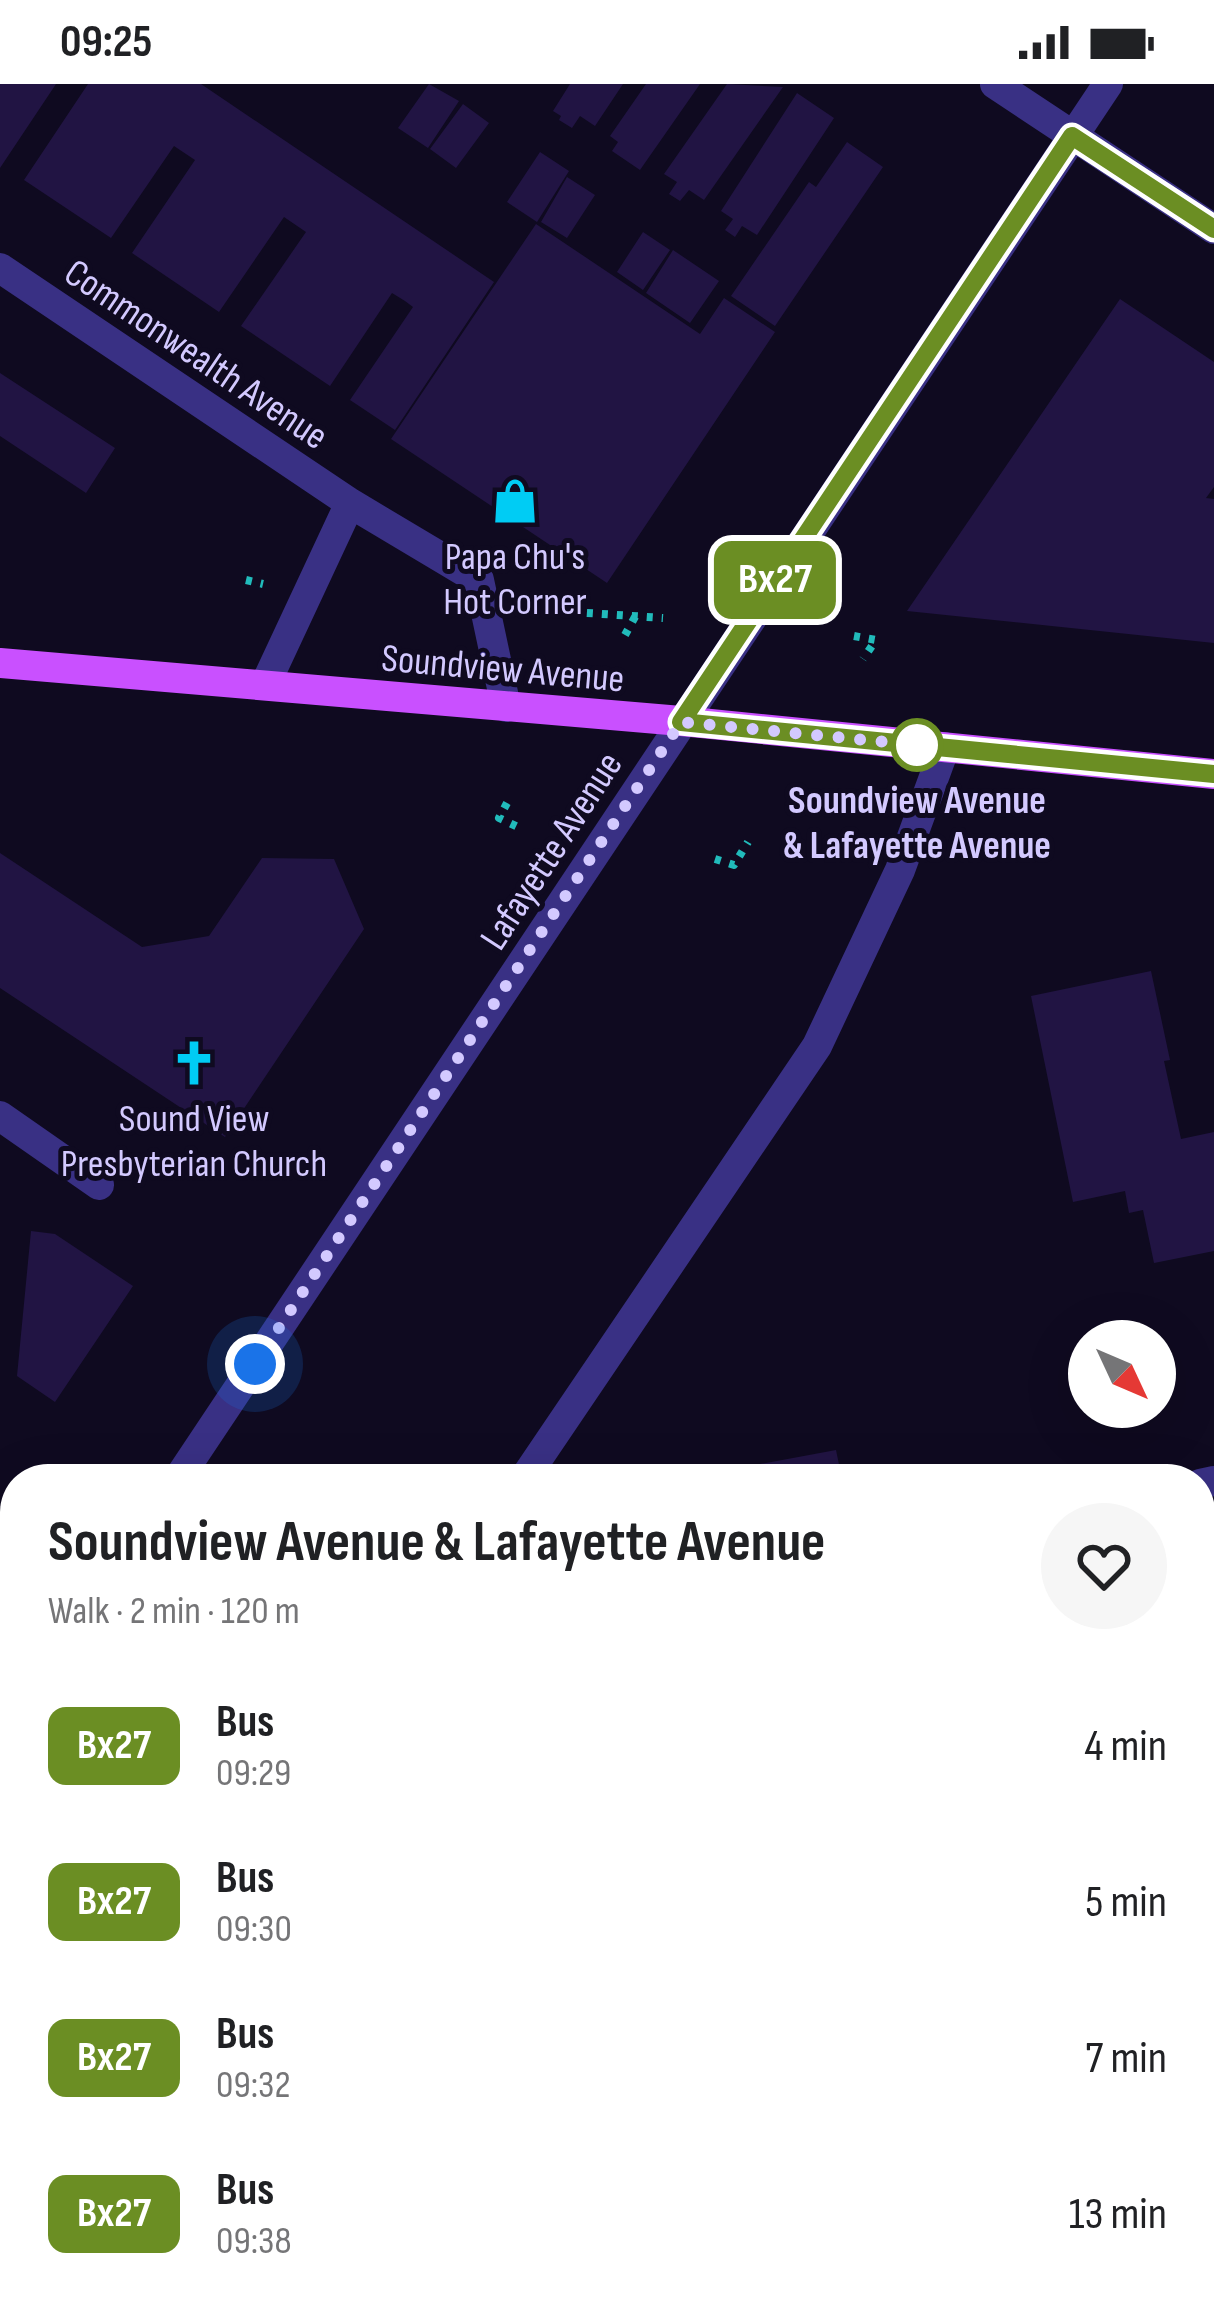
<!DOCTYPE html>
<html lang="en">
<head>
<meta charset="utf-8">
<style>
	:root { --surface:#fff; --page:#f6f6f6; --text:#202124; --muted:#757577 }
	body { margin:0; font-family:"Sofia Sans Condensed",sans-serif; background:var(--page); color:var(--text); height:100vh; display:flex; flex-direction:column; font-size:45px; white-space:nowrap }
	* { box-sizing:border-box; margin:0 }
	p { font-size:39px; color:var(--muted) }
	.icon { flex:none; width:66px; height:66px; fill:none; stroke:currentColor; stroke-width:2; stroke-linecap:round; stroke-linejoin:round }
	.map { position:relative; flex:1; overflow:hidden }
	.panel { position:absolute; left:0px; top:1380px; width:1215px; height:855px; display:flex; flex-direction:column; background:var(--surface); border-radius:48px 48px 0 0; box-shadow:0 12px 48px #0002 }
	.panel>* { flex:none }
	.badge { padding:0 24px; border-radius:18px; font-size:42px; line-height:78px }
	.needle { width:78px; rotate:134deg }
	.controls { position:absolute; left:1068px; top:1236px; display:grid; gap:24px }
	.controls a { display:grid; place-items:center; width:108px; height:108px; border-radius:50%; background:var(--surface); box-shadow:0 12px 48px #0002; font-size:60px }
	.you { position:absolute; width:60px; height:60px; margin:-30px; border:9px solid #fff; border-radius:50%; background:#1a73e8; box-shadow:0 0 0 18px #1a73e833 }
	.map>.badge { position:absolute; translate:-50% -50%; box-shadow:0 0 0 6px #fff }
	.round { display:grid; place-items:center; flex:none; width:126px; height:126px; border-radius:63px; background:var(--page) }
	.summary { display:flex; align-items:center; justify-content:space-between; height:204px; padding:0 48px }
	h1 { font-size:57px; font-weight:700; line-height:90px }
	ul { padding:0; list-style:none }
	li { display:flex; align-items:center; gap:36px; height:156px; padding:0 48px }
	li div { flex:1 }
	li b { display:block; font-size:45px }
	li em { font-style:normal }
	li .badge { min-width:132px; font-weight:700; text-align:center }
	.status { display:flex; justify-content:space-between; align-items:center; height:84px; padding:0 60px; background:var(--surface); direction:ltr }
	.status svg { height:33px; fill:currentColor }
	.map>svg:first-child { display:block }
	.building { fill:#211443 }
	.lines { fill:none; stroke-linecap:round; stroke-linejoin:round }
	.path { stroke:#21bbbb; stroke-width:8; stroke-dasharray:6 9; stroke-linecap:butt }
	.minor { stroke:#393084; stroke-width:30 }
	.major { stroke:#c950ff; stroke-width:30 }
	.line-casing { stroke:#fff; stroke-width:27 }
	.line { stroke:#6b8e23; stroke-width:18 }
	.walk { stroke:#d3c9ff; stroke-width:12; stroke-dasharray:0 21.6 }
	.stop-dot { fill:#fff; stroke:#6b8e23; stroke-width:6 }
	.labels { text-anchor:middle; stroke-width:10; stroke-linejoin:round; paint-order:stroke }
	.street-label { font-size:39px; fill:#d3c9ff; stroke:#0f0a20 }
	.poi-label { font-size:39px; fill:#d3c9ff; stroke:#0f0a20 }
	.stop-label { font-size:39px; font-weight:bold; fill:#d3c9ff; stroke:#0f0a20 }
</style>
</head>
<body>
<div class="status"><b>09:25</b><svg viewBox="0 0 49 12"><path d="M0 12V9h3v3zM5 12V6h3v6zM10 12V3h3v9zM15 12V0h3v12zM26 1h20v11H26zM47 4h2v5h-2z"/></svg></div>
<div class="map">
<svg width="1214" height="2233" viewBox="0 0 1214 2233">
	<rect width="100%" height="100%" fill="#0f0a20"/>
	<path class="building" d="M0 0H56L0 84Z
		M88 0H201L494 198 395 346 350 316 413 223 405 217 392 209 330 302 241 242 306 148 284 133 219 228 132 169 195 76 174 62 111 154 24 96Z
		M429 0 459 17 428 64 398 44Z
		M570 0H623L595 42 580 32 572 44 559 36 561 32 553 27Z
		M646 0H700L640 86 612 67 618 58 610 52Z
		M727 0 783 3 704 116 689 106 680 117 669 110 677 98 664 90Z
		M797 9 834 34 757 151 742 142 735 153 725 146 733 135 721 127Z
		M463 20 489 39 456 84 430 65Z
		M847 58 883 83 775 242 731 212 809 98 816 103Z
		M540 68 569 87 537 138 507 118Z
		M567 93 595 111 567 154 541 138Z
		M536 140 700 250 724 214 775 248 607 499 391 355Z
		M643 148 670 166 643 206 617 188Z
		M673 166 719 197 690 239 646 209Z
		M1120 215 1214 278V403L1206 414 1214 415V559L907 527Z
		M0 289 115 364 86 409 0 352Z
		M0 769 142 863 209 852 262 774 334 775 364 845 225 1053 0 904Z
		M1151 887 1170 976 1164 977 1181 1055 1214 1048V1167L1154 1179 1143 1126 1129 1129 1125 1107 1073 1118 1031 912Z
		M31 1147 55 1150 133 1202 55 1318 17 1292Z
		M836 1366 842 1395H723L722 1387Z
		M483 2220H605L607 2233H486Z
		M1068 2220H1189L1192 2233H1070Z"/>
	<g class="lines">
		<path class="path" d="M246 496 263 500
			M527 525 663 534
			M625 551 636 531
			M854 552 876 556 863 575
			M507 719 499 734 522 745
			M715 775 734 781 748 758"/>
		<path class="minor" d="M995 0 1214 145
			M0 184 350 419 479 496 506 623
			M265 601 350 419
			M0 1032 99 1101
			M178 1395 1108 0
			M524 1395 817 962 900 786 945 663
			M1200 1400 1214 1397
			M1214 1447 1211 1491 1214 1510
			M0 1662 15 1640
			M1200 1896 1214 1876
			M1200 2008 1214 2019"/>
		<path class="major" d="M0 579 681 637 1214 690"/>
	</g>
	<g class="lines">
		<g class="line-casing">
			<path id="line" d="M1214 145 1072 52 681 638 1214 690"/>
		</g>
		<use href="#line" class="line"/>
		<path class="walk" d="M255 1280 681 638 917 661"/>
	</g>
	<defs>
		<g id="shop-bare" transform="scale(3.6)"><path d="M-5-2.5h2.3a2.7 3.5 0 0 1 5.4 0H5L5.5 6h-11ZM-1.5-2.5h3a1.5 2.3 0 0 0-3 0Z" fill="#00ccf4" stroke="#0f0a20" stroke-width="2.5" paint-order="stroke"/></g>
		<g id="church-bare" transform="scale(3.6)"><path d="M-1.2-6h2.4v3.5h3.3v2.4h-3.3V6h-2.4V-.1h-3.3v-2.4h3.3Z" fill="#00ccf4" stroke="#0f0a20" stroke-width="2.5" paint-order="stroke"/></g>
	</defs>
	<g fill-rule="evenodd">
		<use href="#shop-bare" x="515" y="417"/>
		<use href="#church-bare" x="194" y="979"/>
	</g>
	<circle class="stop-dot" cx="917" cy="661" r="24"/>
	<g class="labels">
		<g class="street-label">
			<text transform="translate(197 269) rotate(34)" y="14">Commonwealth Avenue</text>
			<text transform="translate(503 583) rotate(5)" y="14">Soundview Avenue</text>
			<text transform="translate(550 766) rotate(-57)" y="14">Lafayette Avenue</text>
		</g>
		<g class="poi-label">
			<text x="515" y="485">Papa Chu's<tspan x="515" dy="45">Hot Corner</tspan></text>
			<text x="194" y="1047">Sound View<tspan x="194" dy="45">Presbyterian Church</tspan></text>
		</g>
		<g class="stop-label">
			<text x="917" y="729">Soundview Avenue<tspan x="917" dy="45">&amp; Lafayette Avenue</tspan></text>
		</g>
	</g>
</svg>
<div class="controls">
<a><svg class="needle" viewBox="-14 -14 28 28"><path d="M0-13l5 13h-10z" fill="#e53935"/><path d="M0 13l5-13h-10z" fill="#757577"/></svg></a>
</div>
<div class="you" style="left:255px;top:1280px"></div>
<b class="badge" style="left:775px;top:496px;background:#6b8e23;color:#fff">Bx27</b>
<section class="panel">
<div class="summary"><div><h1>Soundview Avenue &amp; Lafayette Avenue</h1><p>Walk · 2 min · 120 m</p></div><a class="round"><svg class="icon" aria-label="heart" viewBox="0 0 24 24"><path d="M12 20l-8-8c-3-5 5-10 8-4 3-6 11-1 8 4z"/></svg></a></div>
<ul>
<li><span class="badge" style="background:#6b8e23;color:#fff">Bx27</span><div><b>Bus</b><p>09:29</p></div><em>4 min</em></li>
<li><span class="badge" style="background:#6b8e23;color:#fff">Bx27</span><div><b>Bus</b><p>09:30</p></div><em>5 min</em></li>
<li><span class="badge" style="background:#6b8e23;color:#fff">Bx27</span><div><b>Bus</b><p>09:32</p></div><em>7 min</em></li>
<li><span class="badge" style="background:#6b8e23;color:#fff">Bx27</span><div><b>Bus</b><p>09:38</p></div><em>13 min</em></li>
</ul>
</section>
</div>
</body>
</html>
